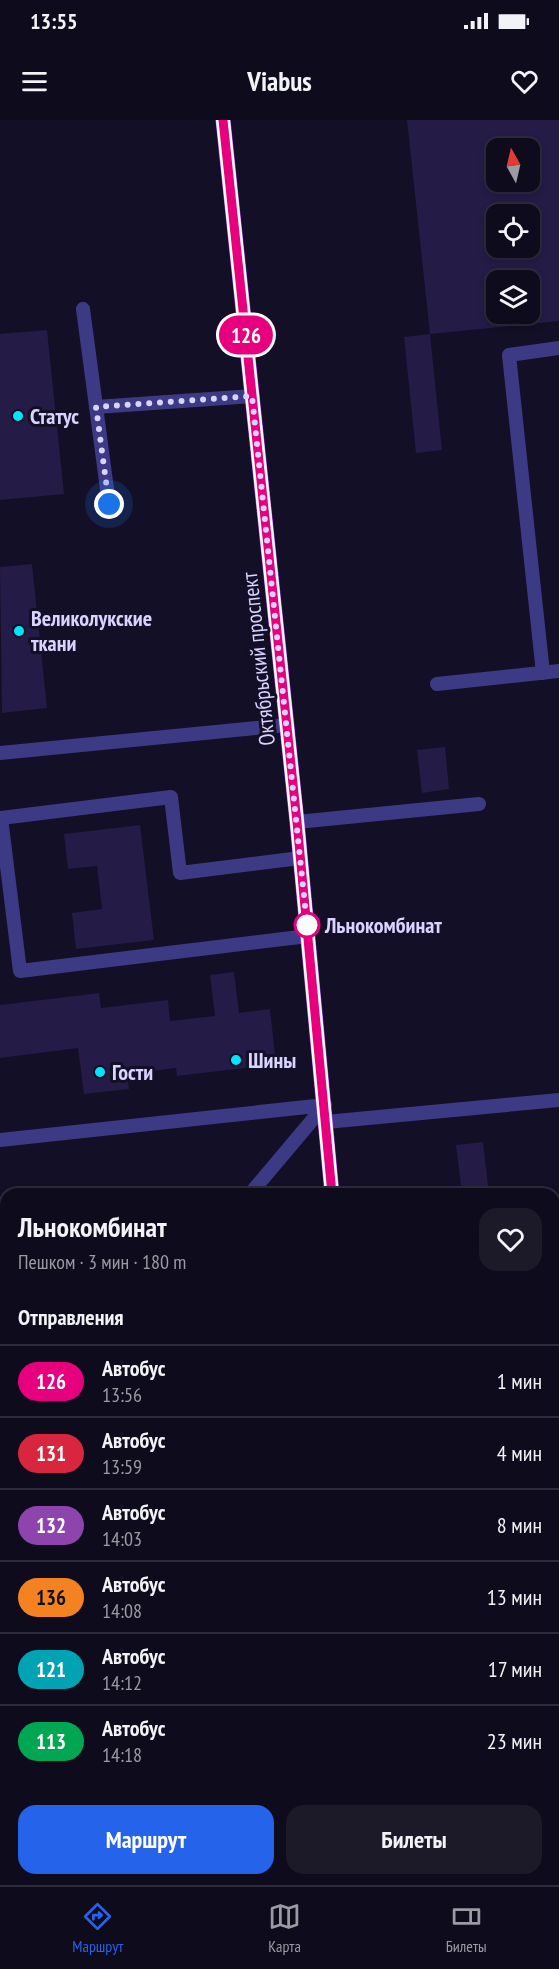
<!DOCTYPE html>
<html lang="ru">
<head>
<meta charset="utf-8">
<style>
	:root { --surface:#0e0b1c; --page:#1c1929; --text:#f1f3f6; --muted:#9b9ba3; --line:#2e2b3b; --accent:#2563eb }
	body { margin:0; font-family:"PT Sans Narrow",sans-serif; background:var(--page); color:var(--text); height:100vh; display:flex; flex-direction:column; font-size:22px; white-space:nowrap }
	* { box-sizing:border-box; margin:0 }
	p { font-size:20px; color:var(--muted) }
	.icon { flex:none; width:33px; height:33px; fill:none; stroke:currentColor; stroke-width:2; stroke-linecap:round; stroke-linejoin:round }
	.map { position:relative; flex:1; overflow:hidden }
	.details { position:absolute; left:0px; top:1068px; width:560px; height:698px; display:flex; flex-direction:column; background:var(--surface); border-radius:18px 18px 0 0; box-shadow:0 3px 9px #0003,0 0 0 2px var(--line) }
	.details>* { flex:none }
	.badge { padding:0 12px; border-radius:20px; font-size:21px; line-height:39px }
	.needle { width:39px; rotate:352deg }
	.controls { position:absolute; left:486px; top:18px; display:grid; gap:12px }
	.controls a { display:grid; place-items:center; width:54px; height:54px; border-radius:12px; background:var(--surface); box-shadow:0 3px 9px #0003,0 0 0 2px var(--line); font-size:30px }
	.you { position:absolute; width:30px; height:30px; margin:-15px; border:4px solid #fff; border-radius:50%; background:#1a73e8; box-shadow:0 0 0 9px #1a73e833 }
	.map>.badge { position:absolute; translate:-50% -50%; box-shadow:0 0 0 3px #fff }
	h2 { padding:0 18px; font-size:22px; line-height:54px }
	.round { display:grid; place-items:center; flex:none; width:63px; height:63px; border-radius:18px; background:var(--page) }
	.headline { display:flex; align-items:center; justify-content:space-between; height:102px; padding:0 18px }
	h1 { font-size:28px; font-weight:800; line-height:45px }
	.cta { display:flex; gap:12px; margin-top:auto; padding:12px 18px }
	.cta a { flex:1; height:69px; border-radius:18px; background:var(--accent); color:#fff; font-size:24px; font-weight:800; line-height:69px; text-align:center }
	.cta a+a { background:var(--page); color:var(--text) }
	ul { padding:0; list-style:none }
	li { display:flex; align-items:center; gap:18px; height:72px; padding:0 18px; border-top:2px solid var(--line) }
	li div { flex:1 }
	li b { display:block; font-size:22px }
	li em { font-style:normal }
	li .badge { min-width:66px; font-weight:700; text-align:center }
	.status { display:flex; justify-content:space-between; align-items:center; height:42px; padding:0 30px; background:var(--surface); direction:ltr }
	.status svg { height:16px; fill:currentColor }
	header { display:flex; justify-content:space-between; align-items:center; height:78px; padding:0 18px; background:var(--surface); font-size:27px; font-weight:800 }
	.tab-bar { display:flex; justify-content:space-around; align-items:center; height:84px; border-top:2px solid var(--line); background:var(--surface); font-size:16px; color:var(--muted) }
	.tab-bar a { display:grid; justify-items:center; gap:3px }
	.tab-bar .on { color:var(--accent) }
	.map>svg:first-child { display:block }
	.forest { fill:url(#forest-firs) }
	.building { fill:#241b47; fill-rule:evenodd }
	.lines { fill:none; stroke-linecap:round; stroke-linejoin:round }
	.path { stroke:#2fb8b0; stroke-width:4; stroke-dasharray:3 4.5; stroke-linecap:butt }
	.service { stroke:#3d3a85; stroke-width:14 }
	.tertiary { stroke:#3d3a85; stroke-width:15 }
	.primary { stroke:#c25bff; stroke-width:15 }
	.line-casing { stroke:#fff; stroke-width:14 }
	.line { stroke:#e6007e; stroke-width:9 }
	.walk { stroke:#d9d4ff; stroke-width:6; stroke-dasharray:0 10.8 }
	.poi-dot { fill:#00e5ff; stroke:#130f26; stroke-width:2 }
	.stop-dot { fill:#fff; stroke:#e6007e; stroke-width:3 }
	.labels { text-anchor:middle; stroke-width:6; stroke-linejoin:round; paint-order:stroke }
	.poi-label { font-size:22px; font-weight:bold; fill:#d9d4ff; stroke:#130f26; text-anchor:start }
	.street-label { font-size:22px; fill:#d9d4ff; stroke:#130f26 }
	.stop-label { font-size:22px; font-weight:bold; fill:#d9d4ff; stroke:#130f26; text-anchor:start }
</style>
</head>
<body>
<div class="status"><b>13:55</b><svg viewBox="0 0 49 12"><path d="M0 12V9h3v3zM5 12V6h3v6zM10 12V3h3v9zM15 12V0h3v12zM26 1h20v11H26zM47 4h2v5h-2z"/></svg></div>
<header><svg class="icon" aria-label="menu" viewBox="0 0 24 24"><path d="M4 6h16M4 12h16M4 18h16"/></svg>Viabus<svg class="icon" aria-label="heart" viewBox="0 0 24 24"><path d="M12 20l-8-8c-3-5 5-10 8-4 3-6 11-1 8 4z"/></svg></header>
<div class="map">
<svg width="559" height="1765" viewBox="0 0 559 1765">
	<defs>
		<pattern id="forest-firs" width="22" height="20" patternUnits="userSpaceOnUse" patternTransform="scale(1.5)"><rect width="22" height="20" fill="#12302f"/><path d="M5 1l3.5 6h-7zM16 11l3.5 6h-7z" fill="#344d4e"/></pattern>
	</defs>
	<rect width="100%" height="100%" fill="#130f26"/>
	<path class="forest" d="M0 1742H6V1760H355V1765H0Z"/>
	<path class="building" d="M407 0H559V201L430 214ZM496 28H530V62H496ZM496 94H530V128H496ZM496 160H530V194H496Z
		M47 210 64 374 0 380V214Z
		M430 214 442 330 416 333 404 217Z
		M32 444 47 588 2 593 0 447Z
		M445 627 449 669 422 673 417 630Z
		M140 705 154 820 76 829 72 793 102 789 97 746 68 749 64 714Z
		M234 852 239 893 270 889 276 944 177 956 176 948 127 954 129 969 84 974 78 928 0 938V885L99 873 101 888 168 880 170 901 215 896 210 855Z
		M483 1022 489 1074H462L456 1025Z"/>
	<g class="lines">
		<path class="path" d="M62 1765 63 1760"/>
		<path class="service" d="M83 189 109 384
			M96 287 253 276
			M543 553 509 235 559 228
			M437 564 559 551
			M0 633 287 605
			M297 702 479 684
			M300 738 180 753 171 677 1 698 20 851 308 816
			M326 1002 559 980
			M0 1020 325 985
			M250 1074 325 985
			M554 1359 559 1358
			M554 1736 559 1735"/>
		<path class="tertiary" d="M554 1525 559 1524"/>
		<path class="primary" d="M223 0 297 702 332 1074
			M394 1760V1765"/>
	</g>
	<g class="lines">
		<g class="line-casing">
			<path id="line" d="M223 0 297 702 332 1074"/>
		</g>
		<use href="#line" class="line"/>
		<path class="walk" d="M109 384 96 287 252 276 307 805"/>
	</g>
	<g class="poi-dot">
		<circle cx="18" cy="296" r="6"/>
		<circle cx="19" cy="511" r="6"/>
		<circle cx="236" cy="940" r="6"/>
		<circle cx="100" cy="952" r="6"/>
	</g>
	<circle class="stop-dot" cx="307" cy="805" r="12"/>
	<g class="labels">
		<g class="poi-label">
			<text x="30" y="304">Статус</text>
			<text x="31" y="506">Великолукские<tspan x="31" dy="25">ткани</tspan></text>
			<text x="248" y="948">Шины</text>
			<text x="112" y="960">Гости</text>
		</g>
		<g class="street-label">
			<text transform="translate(258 539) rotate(-96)" y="8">Октябрьский проспект</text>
		</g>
		<g class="stop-label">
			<text x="325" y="813">Льнокомбинат</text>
		</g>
	</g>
</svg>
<div class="controls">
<a><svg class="needle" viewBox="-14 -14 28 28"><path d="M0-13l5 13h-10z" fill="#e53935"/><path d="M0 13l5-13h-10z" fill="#9b9ba3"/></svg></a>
<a><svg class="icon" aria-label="locate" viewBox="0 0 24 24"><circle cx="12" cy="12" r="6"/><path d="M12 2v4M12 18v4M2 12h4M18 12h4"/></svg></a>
<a><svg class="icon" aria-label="layers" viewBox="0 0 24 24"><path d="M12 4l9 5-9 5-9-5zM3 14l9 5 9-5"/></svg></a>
</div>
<div class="you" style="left:109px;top:384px"></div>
<b class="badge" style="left:246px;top:215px;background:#e6007e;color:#fff">126</b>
<section class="details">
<div class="headline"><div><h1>Льнокомбинат</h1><p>Пешком · 3 мин · 180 m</p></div><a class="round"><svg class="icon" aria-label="heart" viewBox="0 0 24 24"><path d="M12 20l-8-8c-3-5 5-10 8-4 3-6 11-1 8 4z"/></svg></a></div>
<h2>Отправления</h2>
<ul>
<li><span class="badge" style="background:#e6007e;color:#fff">126</span><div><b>Автобус</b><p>13:56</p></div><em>1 мин</em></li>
<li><span class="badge" style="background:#d7263d;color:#fff">131</span><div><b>Автобус</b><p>13:59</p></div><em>4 мин</em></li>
<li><span class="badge" style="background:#8e44ad;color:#fff">132</span><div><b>Автобус</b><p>14:03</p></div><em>8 мин</em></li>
<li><span class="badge" style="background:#f58220;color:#111">136</span><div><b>Автобус</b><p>14:08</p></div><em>13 мин</em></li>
<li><span class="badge" style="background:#00a3b4;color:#fff">121</span><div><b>Автобус</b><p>14:12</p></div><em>17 мин</em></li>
<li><span class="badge" style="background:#00a651;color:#fff">113</span><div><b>Автобус</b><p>14:18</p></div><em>23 мин</em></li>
</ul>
<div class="cta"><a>Маршрут</a><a>Билеты</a></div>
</section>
</div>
<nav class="tab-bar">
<a class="on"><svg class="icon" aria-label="directions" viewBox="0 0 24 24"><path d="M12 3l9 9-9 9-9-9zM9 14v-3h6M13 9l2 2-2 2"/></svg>Маршрут</a>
<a><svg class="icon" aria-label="map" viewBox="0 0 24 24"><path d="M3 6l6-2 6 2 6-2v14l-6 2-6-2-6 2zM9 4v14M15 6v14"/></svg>Карта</a>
<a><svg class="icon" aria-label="tickets" viewBox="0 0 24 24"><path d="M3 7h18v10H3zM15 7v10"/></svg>Билеты</a>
</nav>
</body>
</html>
